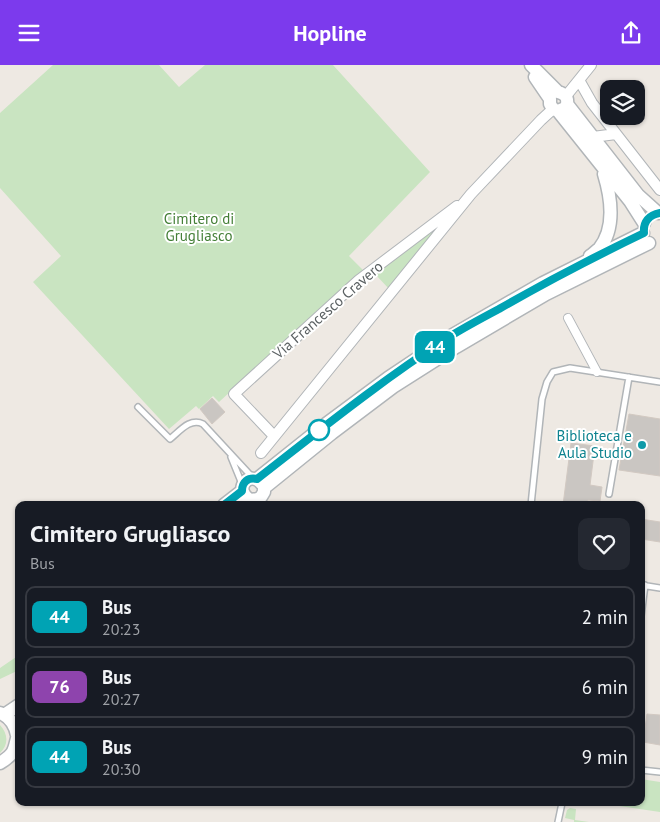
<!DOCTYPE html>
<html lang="it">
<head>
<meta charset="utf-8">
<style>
	:root { --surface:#171b24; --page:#242831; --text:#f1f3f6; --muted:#9ea1a6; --line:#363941; --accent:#7c3aed }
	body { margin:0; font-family:"PT Sans",sans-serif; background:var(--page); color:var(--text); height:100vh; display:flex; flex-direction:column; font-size:19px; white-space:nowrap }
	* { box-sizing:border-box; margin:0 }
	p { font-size:16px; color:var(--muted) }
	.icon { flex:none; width:28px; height:28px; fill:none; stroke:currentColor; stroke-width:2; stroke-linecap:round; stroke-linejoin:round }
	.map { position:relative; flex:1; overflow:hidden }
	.details { position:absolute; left:15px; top:436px; width:630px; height:305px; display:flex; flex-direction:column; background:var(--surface); border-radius:10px; box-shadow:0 1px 4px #0004 }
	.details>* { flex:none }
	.badge { padding:0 10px; border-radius:8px; font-size:18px; line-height:32px }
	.buttons { position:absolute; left:600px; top:15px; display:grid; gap:10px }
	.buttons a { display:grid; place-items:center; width:45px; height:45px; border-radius:10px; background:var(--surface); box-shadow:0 1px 4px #0004; font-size:25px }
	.map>.badge { position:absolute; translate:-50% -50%; box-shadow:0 0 0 2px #fff }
	.round { display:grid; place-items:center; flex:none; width:52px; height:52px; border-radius:10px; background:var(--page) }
	.head { display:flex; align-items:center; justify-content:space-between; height:85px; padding:0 15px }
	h1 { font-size:24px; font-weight:800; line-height:38px }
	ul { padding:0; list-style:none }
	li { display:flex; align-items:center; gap:15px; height:62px; margin:0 10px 8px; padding:0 5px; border:2px solid var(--line); border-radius:10px }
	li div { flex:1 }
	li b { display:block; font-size:19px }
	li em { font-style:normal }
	li .badge { min-width:55px; font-weight:700; text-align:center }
	header { display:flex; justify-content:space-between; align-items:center; height:65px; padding:0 15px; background:var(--accent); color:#fff; font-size:22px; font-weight:800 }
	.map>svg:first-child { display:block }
	.green { fill:#c9e4c1 }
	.building { fill:#cac6c2; stroke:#d2c9c2 }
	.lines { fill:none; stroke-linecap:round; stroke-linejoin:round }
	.service-casing { stroke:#b1b5b8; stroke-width:8 }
	.pedestrian-casing { stroke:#b1b5b8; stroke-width:10 }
	.minor-casing { stroke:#b1b5b8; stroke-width:12 }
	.tertiary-casing { stroke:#b1b5b8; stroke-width:15 }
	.service { stroke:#fff; stroke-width:5 }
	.pedestrian { stroke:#fff; stroke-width:8 }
	.minor { stroke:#fff; stroke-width:10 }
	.tertiary { stroke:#fff; stroke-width:12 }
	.line-casing { stroke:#fff; stroke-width:11 }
	.line { stroke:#00a3b4; stroke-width:8 }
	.stop-dot { fill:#fff; stroke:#00a3b4; stroke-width:2.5 }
	.culture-dot { fill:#0f9aa8; stroke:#fff; stroke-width:2 }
	.labels { text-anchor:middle; stroke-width:4; stroke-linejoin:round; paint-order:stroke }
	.park-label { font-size:15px; fill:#447f37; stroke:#fff }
	.street-label { font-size:15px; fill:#5b6163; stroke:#fff }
	.culture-label { font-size:15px; fill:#0d838f; stroke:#fff; text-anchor:end }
</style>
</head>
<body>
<header><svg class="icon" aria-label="menu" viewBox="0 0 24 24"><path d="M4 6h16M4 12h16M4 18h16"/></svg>Hopline<svg class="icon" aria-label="share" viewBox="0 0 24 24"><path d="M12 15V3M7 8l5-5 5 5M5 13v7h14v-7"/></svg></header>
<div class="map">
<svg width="660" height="757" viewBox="0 0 660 757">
	<rect width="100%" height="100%" fill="#eee9e3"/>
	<path class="green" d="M53 0H159L179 22 205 0H333L430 107 349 191 363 205 219 337 213 331 199 344 196 341 169 364 33 217 61 191 0 123V48Z
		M437 159 441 160 390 225 375 209Z
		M19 590V605L0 614V603Z
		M0 660C8 669 9 679 0 688Z
		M641 714 660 717V747L599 738H641Z
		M570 743 576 744 575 755 589 757H574V755L565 753 567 745Z"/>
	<path class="building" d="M212 333 225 347 212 359 200 344Z
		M629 349 660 354V411L619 405Z
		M571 378 595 381 590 420 602 422 600 436 588 435 587 440H563Z
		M641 454 660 457V477L641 474Z
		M647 649 660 650V680L643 677Z"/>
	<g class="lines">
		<g class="service-casing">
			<path id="service" d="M138 342 170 374C179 367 190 352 203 359L253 413
				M231 392 242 419
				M609 429 629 312
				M531 440 542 334 547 317 553 307 570 303 660 317
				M641 520 660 523
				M641 551 645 520
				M641 705 660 707
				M558 757 562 738"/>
		</g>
		<g class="pedestrian-casing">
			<path id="pedestrian" d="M568 253 597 307"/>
		</g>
		<g class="minor-casing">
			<path id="minor" d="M579 15 592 38 660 125
				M566 31 591 0
				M593 72 616 69
				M274 371 234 329 359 215 457 141
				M261 388 471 129 541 55 553 44"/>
		</g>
		<g class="tertiary-casing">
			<path id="tertiary" d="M531 0 558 27C565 29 568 32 567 39L638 130 658 148
				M535 12 550 34V39L553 44 558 46 565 43
				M558 46 630 136 644 158
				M590 191C593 189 596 186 599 184 616 163 611 132 604 109
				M257 414 326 359 388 313 451 271 543 218 643 168
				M250 435C232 424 250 404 262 419
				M224 440 242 426
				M243 440 250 435 258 434 261 432 264 427V423L332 368 393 322 456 282 546 229 649 178
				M0 648C10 652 15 660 17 670
				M4 650 19 640
				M0 698C18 687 13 683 19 667"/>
		</g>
		<use href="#service" class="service"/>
		<use href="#pedestrian" class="pedestrian"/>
		<use href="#minor" class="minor"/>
		<use href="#tertiary" class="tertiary"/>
	</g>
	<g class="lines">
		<g class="line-casing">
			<path id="line" d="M224 440 242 426C242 417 248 412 257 414 320 365 382 315 449 272 465 262 482 253 499 244 546 217 594 192 644 168 643 157 649 150 660 148"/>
		</g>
		<use href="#line" class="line"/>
	</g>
	<circle class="stop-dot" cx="319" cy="365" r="10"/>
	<circle class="culture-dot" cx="642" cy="380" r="5"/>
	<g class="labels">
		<g class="park-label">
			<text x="199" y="159">Cimitero di<tspan x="199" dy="17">Grugliasco</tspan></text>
		</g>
		<g class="street-label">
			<text transform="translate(328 245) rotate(-41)" y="5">Via Francesco Cravero</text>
		</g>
		<g class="culture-label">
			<text x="632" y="376">Biblioteca e<tspan x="632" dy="17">Aula Studio</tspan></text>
		</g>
	</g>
</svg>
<div class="buttons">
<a><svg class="icon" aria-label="layers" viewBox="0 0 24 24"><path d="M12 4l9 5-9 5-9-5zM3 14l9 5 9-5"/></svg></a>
</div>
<b class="badge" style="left:435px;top:282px;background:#00a3b4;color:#fff">44</b>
<section class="details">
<div class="head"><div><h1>Cimitero Grugliasco</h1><p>Bus</p></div><a class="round"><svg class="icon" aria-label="heart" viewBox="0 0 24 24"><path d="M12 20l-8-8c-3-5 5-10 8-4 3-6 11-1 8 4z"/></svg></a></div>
<ul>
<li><span class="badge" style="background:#00a3b4;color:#fff">44</span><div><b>Bus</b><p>20:23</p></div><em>2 min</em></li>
<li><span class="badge" style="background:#8e44ad;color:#fff">76</span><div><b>Bus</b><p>20:27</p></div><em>6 min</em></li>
<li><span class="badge" style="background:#00a3b4;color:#fff">44</span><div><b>Bus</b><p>20:30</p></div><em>9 min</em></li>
</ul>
</section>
</div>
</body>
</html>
